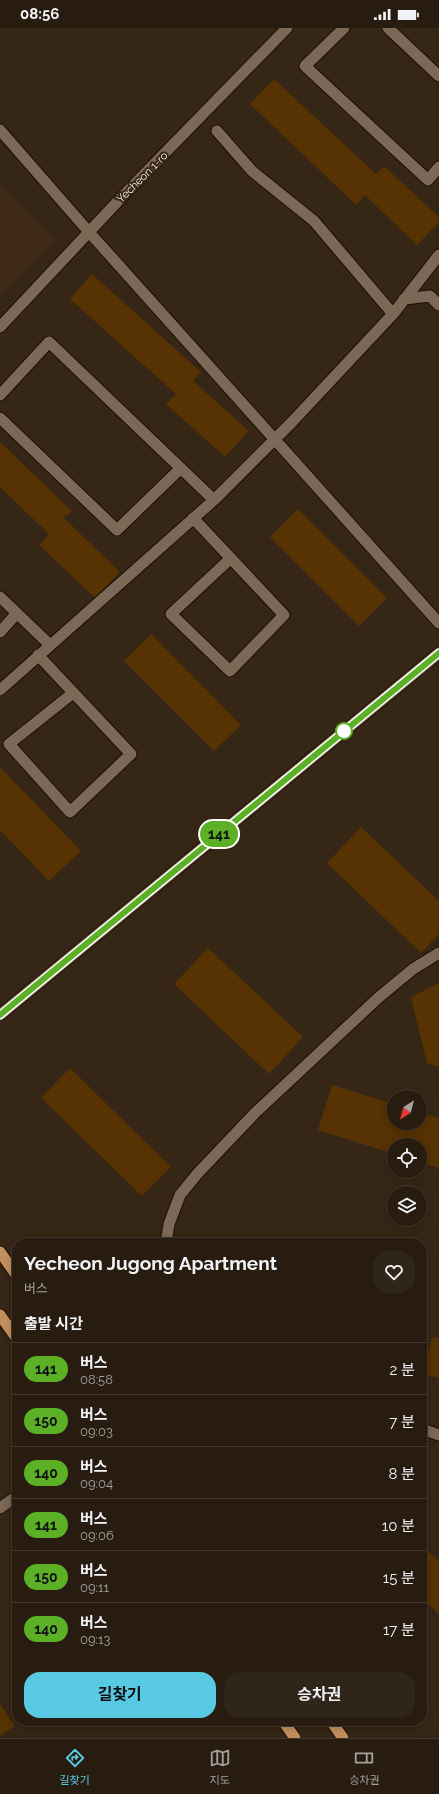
<!DOCTYPE html>
<html lang="ko">
<head>
<meta charset="utf-8">
<style>
	:root { --surface:#281c10; --page:#302519; --text:#f1f3f6; --muted:#a5a19f; --line:#443a30; --accent:#57c9e3 }
	body { margin:0; font-family:Raleway,"Noto Sans KR",sans-serif; background:var(--page); color:var(--text); height:100vh; display:flex; flex-direction:column; font-size:15px; white-space:nowrap }
	* { box-sizing:border-box; margin:0 }
	p { font-size:13px; color:var(--muted) }
	.icon { flex:none; width:22px; height:22px; fill:none; stroke:currentColor; stroke-width:2; stroke-linecap:round; stroke-linejoin:round }
	.map { position:relative; flex:1; overflow:hidden }
	.side { position:absolute; left:12px; top:1210px; width:415px; height:488px; display:flex; flex-direction:column; background:var(--surface); border-radius:16px; box-shadow:0 2px 10px #0003,0 0 0 1px var(--line) }
	.side>* { flex:none }
	.badge { padding:0 8px; border-radius:13px; font-size:14px; line-height:26px }
	.needle { width:26px; rotate:216deg }
	.fabs { position:absolute; left:387px; top:1062px; display:grid; gap:8px }
	.fabs a { display:grid; place-items:center; width:40px; height:40px; border-radius:50%; background:var(--surface); box-shadow:0 2px 10px #0003,0 0 0 1px var(--line); font-size:20px }
	.map>.badge { position:absolute; translate:-50% -50%; box-shadow:0 0 0 2px #fff }
	h2 { padding:0 12px; font-size:15px; line-height:36px }
	.round { display:grid; place-items:center; flex:none; width:42px; height:42px; border-radius:16px; background:var(--page) }
	.headline { display:flex; align-items:center; justify-content:space-between; height:68px; padding:0 12px }
	h1 { font-size:19px; font-weight:700; line-height:30px }
	.action { display:flex; gap:8px; margin-top:auto; padding:8px 12px }
	.action a { flex:1; height:46px; border-radius:16px; background:var(--accent); color:#111; font-size:16px; font-weight:700; line-height:46px; text-align:center }
	.action a+a { background:var(--page); color:var(--text) }
	ul { padding:0; list-style:none }
	li { display:flex; align-items:center; gap:12px; height:52px; padding:0 12px; border-top:1px solid var(--line) }
	li div { flex:1 }
	li b { display:block; font-size:15px }
	li em { font-style:normal }
	li .badge { min-width:44px; font-weight:700; text-align:center }
	.status { display:flex; justify-content:space-between; align-items:center; height:28px; padding:0 20px; background:var(--surface); direction:ltr }
	.status svg { height:11px; fill:currentColor }
	.tabs { display:flex; justify-content:space-around; align-items:center; height:56px; border-top:1px solid var(--line); background:var(--surface); font-size:11px; color:var(--muted) }
	.tabs a { display:grid; justify-items:center; gap:2px }
	.tabs .on { color:var(--accent) }
	.map>svg:first-child { display:block }
	.built { fill:#3f2a15 }
	.building { fill:#573202 }
	.lines { fill:none; stroke-linecap:round; stroke-linejoin:round }
	.service-casing { stroke:#1d0e02; stroke-width:13 }
	.minor-casing { stroke:#1d0e02; stroke-width:13 }
	.tertiary-casing { stroke:#1d0e02; stroke-width:13 }
	.primary-casing { stroke:#1d0e02; stroke-width:13 }
	.service { stroke:#7b6856; stroke-width:11 }
	.minor { stroke:#7b6856; stroke-width:11 }
	.tertiary { stroke:#7b6856; stroke-width:11 }
	.primary { stroke:#c2905d; stroke-width:11 }
	.line-casing { stroke:#fff; stroke-width:9 }
	.line { stroke:#5bb025; stroke-width:6 }
	.stop-dot { fill:#fff; stroke:#5bb025; stroke-width:2 }
	.labels { text-anchor:middle; stroke-width:4; stroke-linejoin:round; paint-order:stroke }
	.street-label { font-size:11px; fill:#fcf1e7; stroke:#362616 }
</style>
</head>
<body>
<div class="status"><b>08:56</b><svg viewBox="0 0 49 12"><path d="M0 12V9h3v3zM5 12V6h3v6zM10 12V3h3v9zM15 12V0h3v12zM26 1h20v11H26zM47 4h2v5h-2z"/></svg></div>
<div class="map">
<svg width="439" height="1710" viewBox="0 0 439 1710">
	<rect width="100%" height="100%" fill="#362616"/>
	<path class="built" d="M0 157 54 212 0 268Z"/>
	<path class="building" d="M274 51 376 146 384 138 439 189V194L417 217 365 167 356 177 250 76Z
		M92 246 201 344 193 353 249 403 225 429 166 376 176 366 70 271Z
		M0 414 72 483 64 490 120 544 95 570 39 517 49 506 0 459Z
		M298 481 387 570 359 598 270 509Z
		M151 606 241 697 214 723 124 633Z
		M0 739 81 823 49 853 0 802Z
		M361 799 439 873V906L421 925 327 835Z
		M208 920 303 1009 269 1046 174 956Z
		M439 955V1039L427 1035 411 969Z
		M70 1040 171 1139 142 1168 41 1070Z
		M332 1057 394 1076V1095H420V1084L439 1090V1140L420 1134V1117H394V1126L318 1102Z
		M432 1309 439 1310V1350L423 1346Z
		M422 1517 439 1534V1586L422 1570Z
		M0 1676 15 1698 0 1708Z"/>
	<g class="lines">
		<g class="service-casing">
			<path id="service" d="M344 0 305 38 428 152 439 139
				M388 0 439 48
				M217 103 252 143 314 193 393 286
				M404 271 430 268 439 277
				M0 367 49 314 214 472
				M0 390 117 502 181 440
				M193 490 284 587 230 643 171 586 231 530
				M0 569 50 617
				M0 604 17 585
				M38 627 131 726 70 784 9 716 73 665
				M0 662 214 472 292 394 393 286 439 227
				M166 1215 169 1196 180 1167 198 1145 255 1085 378 970 413 941 439 925
				M422 1401 439 1407"/>
		</g>
		<g class="minor-casing">
			<path id="minor" d="M0 102 89 204 439 595
				M0 299 119 172 287 0
				M0 1480 17 1468"/>
		</g>
		<g class="tertiary-casing">
			<path id="tertiary" d="M0 987 439 625"/>
		</g>
		<g class="primary-casing">
			<path id="primary" d="M0 1224 17 1248
				M0 1287 17 1311
				M283 1693 295 1710
				M331 1693 343 1710"/>
		</g>
		<use href="#service" class="service"/>
		<use href="#minor" class="minor"/>
		<use href="#tertiary" class="tertiary"/>
		<use href="#primary" class="primary"/>
	</g>
	<g class="lines">
		<g class="line-casing">
			<path id="line" d="M0 987 439 625"/>
		</g>
		<use href="#line" class="line"/>
	</g>
	<circle class="stop-dot" cx="344" cy="703" r="8"/>
	<g class="labels">
		<g class="street-label">
			<text transform="translate(142 149) rotate(-45)" y="4">Yecheon 1-ro</text>
		</g>
	</g>
</svg>
<div class="fabs">
<a><svg class="needle" viewBox="-14 -14 28 28"><path d="M0-13l5 13h-10z" fill="#e53935"/><path d="M0 13l5-13h-10z" fill="#a5a19f"/></svg></a>
<a><svg class="icon" aria-label="locate" viewBox="0 0 24 24"><circle cx="12" cy="12" r="6"/><path d="M12 2v4M12 18v4M2 12h4M18 12h4"/></svg></a>
<a><svg class="icon" aria-label="layers" viewBox="0 0 24 24"><path d="M12 4l9 5-9 5-9-5zM3 14l9 5 9-5"/></svg></a>
</div>
<b class="badge" style="left:219px;top:806px;background:#5bb025;color:#111">141</b>
<section class="side">
<div class="headline"><div><h1>Yecheon Jugong Apartment</h1><p>버스</p></div><a class="round"><svg class="icon" aria-label="heart" viewBox="0 0 24 24"><path d="M12 20l-8-8c-3-5 5-10 8-4 3-6 11-1 8 4z"/></svg></a></div>
<h2>출발 시간</h2>
<ul>
<li><span class="badge" style="background:#5bb025;color:#111">141</span><div><b>버스</b><p>08:58</p></div><em>2 분</em></li>
<li><span class="badge" style="background:#5bb025;color:#111">150</span><div><b>버스</b><p>09:03</p></div><em>7 분</em></li>
<li><span class="badge" style="background:#5bb025;color:#111">140</span><div><b>버스</b><p>09:04</p></div><em>8 분</em></li>
<li><span class="badge" style="background:#5bb025;color:#111">141</span><div><b>버스</b><p>09:06</p></div><em>10 분</em></li>
<li><span class="badge" style="background:#5bb025;color:#111">150</span><div><b>버스</b><p>09:11</p></div><em>15 분</em></li>
<li><span class="badge" style="background:#5bb025;color:#111">140</span><div><b>버스</b><p>09:13</p></div><em>17 분</em></li>
</ul>
<div class="action"><a>길찾기</a><a>승차권</a></div>
</section>
</div>
<nav class="tabs">
<a class="on"><svg class="icon" aria-label="directions" viewBox="0 0 24 24"><path d="M12 3l9 9-9 9-9-9zM9 14v-3h6M13 9l2 2-2 2"/></svg>길찾기</a>
<a><svg class="icon" aria-label="map" viewBox="0 0 24 24"><path d="M3 6l6-2 6 2 6-2v14l-6 2-6-2-6 2zM9 4v14M15 6v14"/></svg>지도</a>
<a><svg class="icon" aria-label="tickets" viewBox="0 0 24 24"><path d="M3 7h18v10H3zM15 7v10"/></svg>승차권</a>
</nav>
</body>
</html>
